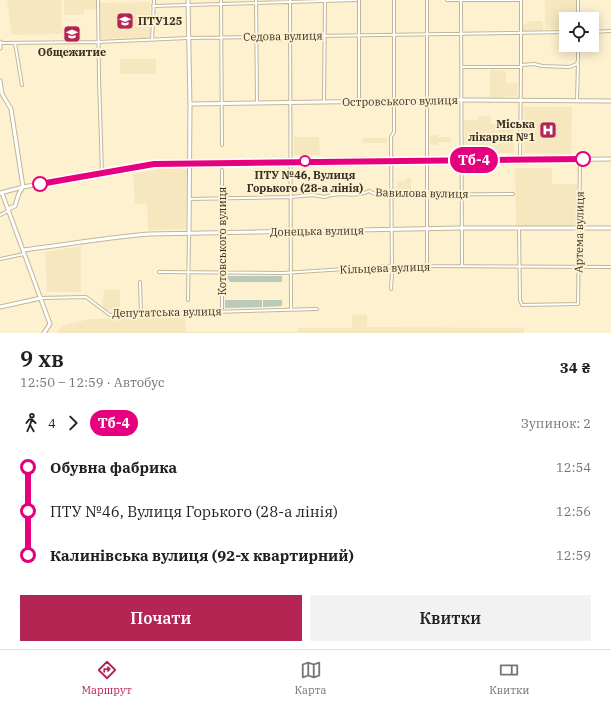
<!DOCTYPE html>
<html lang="uk">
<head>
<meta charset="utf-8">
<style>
	:root { --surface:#fff; --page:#f2f2f2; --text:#202124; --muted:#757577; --line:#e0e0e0; --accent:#b42554 }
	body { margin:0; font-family:"IBM Plex Serif",serif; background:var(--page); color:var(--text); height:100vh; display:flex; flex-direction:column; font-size:15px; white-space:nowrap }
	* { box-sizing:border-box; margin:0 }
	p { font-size:13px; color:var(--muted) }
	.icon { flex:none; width:22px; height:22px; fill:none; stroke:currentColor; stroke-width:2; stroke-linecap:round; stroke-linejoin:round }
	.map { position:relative; height:333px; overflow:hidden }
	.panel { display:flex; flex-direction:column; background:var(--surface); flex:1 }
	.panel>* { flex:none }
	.badge { padding:0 8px; border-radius:13px; font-size:14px; line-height:26px }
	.tools { position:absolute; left:559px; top:12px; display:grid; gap:8px }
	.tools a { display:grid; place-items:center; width:40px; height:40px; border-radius:0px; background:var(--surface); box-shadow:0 2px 10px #0003; font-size:20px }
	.map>.badge { position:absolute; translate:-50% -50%; box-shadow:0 0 0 2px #fff }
	.legs { display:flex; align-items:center; gap:6px; height:44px; padding:0 20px; font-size:13px }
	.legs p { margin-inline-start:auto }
	.overview { display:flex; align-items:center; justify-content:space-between; height:68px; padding:0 20px }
	h1 { font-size:22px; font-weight:600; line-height:30px }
	.primary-button { display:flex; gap:8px; margin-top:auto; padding:8px 20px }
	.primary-button a { flex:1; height:46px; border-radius:0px; background:var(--accent); color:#fff; font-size:16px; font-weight:600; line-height:46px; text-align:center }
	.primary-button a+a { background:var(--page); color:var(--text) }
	ul { padding:0 20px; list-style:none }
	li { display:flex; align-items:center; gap:14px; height:44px; font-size:15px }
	li i { display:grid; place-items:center; width:6px; height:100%; margin:0 5px; background:currentColor }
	li i::after { content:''; width:10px; height:10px; margin:-5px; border:3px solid; border-radius:50%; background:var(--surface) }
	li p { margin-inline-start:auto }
	li:first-child i { background:linear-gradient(#0000 50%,currentColor 0) }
	li:last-child i { background:linear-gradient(currentColor 50%,#0000 0) }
	.dock { display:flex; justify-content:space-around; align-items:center; height:56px; border-top:1px solid var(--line); background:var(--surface); font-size:11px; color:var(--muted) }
	.dock a { display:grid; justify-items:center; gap:2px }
	.dock .active { color:var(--accent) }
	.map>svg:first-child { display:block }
	.built { fill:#f6e7bf }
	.green { fill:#b8cab9 }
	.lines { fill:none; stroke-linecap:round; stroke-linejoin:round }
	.street-casing { stroke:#c2b697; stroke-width:4 }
	.secondary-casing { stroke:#c2b697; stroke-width:5 }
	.street { stroke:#fff; stroke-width:2 }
	.secondary { stroke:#fff; stroke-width:3 }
	.line-1-casing { stroke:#fff; stroke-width:9 }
	.line-1 { stroke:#e6007e; stroke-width:6 }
	.stop-1-dot { fill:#fff; stroke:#e6007e; stroke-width:2 }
	.labels { text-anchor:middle; stroke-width:4; stroke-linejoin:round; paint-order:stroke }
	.poi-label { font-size:11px; font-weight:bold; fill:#353023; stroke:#fef1d0; text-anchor:start }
	.street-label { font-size:11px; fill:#353023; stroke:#fef1d0 }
	.stop-label { font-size:11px; font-weight:bold; fill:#353023; stroke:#fef1d0 }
</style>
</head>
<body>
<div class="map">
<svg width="611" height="333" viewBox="0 0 611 333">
	<rect width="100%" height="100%" fill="#fef1d0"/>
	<path class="built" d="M7 0H61L62 34 12 35Z
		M64 0H98V9L84 10V15H64Z
		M545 0H576V19H566V29H545Z
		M150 2V38L101 39 100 3Z
		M527 21H543V30L523 31V24H527Z
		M120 59H156V74H120Z
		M490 70 506 71V83H517V96L490 98Z
		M524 107H572L571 154 524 153Z
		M478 116H491V124H514V153H465L464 120H478Z
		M430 135H438V137H451V142H438V145H430Z
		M294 137H319L320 155H294Z
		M363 138H387V143H363Z
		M515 168H552V184H577L576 226 516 227Z
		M159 169H187L186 229 148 230 147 204H135L133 174Z
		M405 178H411V190H397V181H405Z
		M81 246V292H47L45 252Z
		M120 289V311L106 310 102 307 104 290Z
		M352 314 367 315V327L524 328V333H56L64 325 90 319 185 317 186 332H297L298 328H352Z"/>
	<path class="green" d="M226 276H282V282H230Z
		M225 300H262V307L225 308Z
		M263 300H282V306L263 307Z"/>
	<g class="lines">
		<g class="street-casing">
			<path id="street" d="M98 0 99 79 102 173
				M221 0 222 145
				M256 0 257 103
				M290 0 291 309
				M427 0V266
				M447 0H521
				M461 0 462 266
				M578 0V19
				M153 6 356 0
				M592 32 611 31
				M152 40 154 0
				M0 43 98 42 188 38 566 32
				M15 43 22 85
				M578 45V59
				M521 65 534 64 542 66 569 67 577 64 578 60
				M461 67H521
				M577 100 578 64
				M359 101V0
				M324 102 325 1
				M520 160 521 67V0
				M189 199 290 197 313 195 325 197C338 190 355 199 369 191L375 194 391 195 513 194
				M0 215 8 211
				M519 228 520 300 522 305 578 304 580 159
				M0 259 24 254
				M159 272 283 273 392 266H427L611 267
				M140 282 141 314
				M391 289 392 274 391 137 394 132V0
				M41 298 86 297 110 315 317 309
				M188 300 189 233
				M222 312V170"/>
		</g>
		<g class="secondary-casing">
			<path id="secondary" d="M188 0 190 106 189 233
				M0 42V48
				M0 81 2 94 11 109 23 187 19 193 15 206 8 209
				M190 104 461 100 611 101
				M0 193 23 187 154 164 611 159
				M2 193 50 324 44 333
				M23 250C66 245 108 237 150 234L461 228H611
				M0 307 41 298"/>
		</g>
		<use href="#street" class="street"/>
		<use href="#secondary" class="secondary"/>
	</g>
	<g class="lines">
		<g class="line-1-casing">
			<path id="line-1" d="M40 184 154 164 583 159"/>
		</g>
		<use href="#line-1" class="line-1"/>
	</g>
	<defs>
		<g id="university-square" transform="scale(0.9)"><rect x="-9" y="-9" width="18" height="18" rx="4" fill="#b42554" stroke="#fef1d0"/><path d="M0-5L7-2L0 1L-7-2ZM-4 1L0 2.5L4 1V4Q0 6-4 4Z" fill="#fff"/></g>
		<g id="hospital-square" transform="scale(0.9)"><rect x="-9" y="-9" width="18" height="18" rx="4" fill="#b42554" stroke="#fef1d0"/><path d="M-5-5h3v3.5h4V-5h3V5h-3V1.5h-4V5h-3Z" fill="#fff"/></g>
	</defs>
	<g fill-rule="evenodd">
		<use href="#university-square" x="125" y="21"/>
		<use href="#university-square" x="72" y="34"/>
		<use href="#hospital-square" x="548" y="130"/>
	</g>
	<g class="stop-1-dot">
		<circle cx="583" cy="159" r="7"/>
		<circle cx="305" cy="161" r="5"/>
		<circle cx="40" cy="184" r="7"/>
	</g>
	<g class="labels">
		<g class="poi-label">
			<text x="138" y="25">ПТУ125</text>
			<text x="72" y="56" text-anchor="middle">Общежитие</text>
			<text x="535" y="128" text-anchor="end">Міська<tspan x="535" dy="13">лікарня №1</tspan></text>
		</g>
		<g class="street-label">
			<text transform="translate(283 36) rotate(-1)" y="4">Седова вулиця</text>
			<text transform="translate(400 101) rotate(-1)" y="4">Островського вулиця</text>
			<text transform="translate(422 193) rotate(1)" y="4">Вавилова вулиця</text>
			<text transform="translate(317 231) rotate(-1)" y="4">Донецька вулиця</text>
			<text transform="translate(579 232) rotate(-89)" y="4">Артема вулиця</text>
			<text transform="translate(222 241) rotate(-90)" y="4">Котовського вулиця</text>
			<text transform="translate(385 268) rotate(-2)" y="4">Кільцева вулиця</text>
			<text transform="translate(167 312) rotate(-1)" y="4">Депутатська вулиця</text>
		</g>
		<g class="stop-label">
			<text x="305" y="179">ПТУ №46, Вулиця<tspan x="305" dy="13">Горького (28-а лінія)</tspan></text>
		</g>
	</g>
</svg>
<div class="tools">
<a><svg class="icon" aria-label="locate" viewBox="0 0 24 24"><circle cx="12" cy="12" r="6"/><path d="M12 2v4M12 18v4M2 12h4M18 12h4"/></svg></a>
</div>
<b class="badge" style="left:474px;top:160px;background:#e6007e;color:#fff">Тб-4</b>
</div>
<section class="panel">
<div class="overview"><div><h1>9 хв</h1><p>12:50 – 12:59 · Автобус</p></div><b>34 ₴</b></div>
<div class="legs"><svg class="icon" aria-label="walk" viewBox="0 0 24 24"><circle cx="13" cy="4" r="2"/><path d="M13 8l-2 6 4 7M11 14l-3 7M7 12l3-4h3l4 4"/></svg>4<svg class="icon" aria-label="forward" viewBox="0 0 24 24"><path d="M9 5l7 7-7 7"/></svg><b class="badge" style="background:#e6007e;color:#fff">Тб-4</b><p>Зупинок: 2</p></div>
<ul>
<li><i style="color:#e6007e"></i><b>Обувна фабрика</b><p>12:54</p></li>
<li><i style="color:#e6007e"></i><span>ПТУ №46, Вулиця Горького (28-а лінія)</span><p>12:56</p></li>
<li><i style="color:#e6007e"></i><b>Калинівська вулиця (92-х квартирний)</b><p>12:59</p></li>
</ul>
<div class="primary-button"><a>Почати</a><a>Квитки</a></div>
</section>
<nav class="dock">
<a class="active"><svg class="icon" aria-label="directions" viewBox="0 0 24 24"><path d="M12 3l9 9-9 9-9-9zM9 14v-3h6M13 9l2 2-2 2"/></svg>Маршрут</a>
<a><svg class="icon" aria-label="map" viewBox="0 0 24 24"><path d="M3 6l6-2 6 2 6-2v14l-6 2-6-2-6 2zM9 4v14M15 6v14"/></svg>Карта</a>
<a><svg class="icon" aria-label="tickets" viewBox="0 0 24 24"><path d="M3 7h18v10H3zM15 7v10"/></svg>Квитки</a>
</nav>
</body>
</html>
